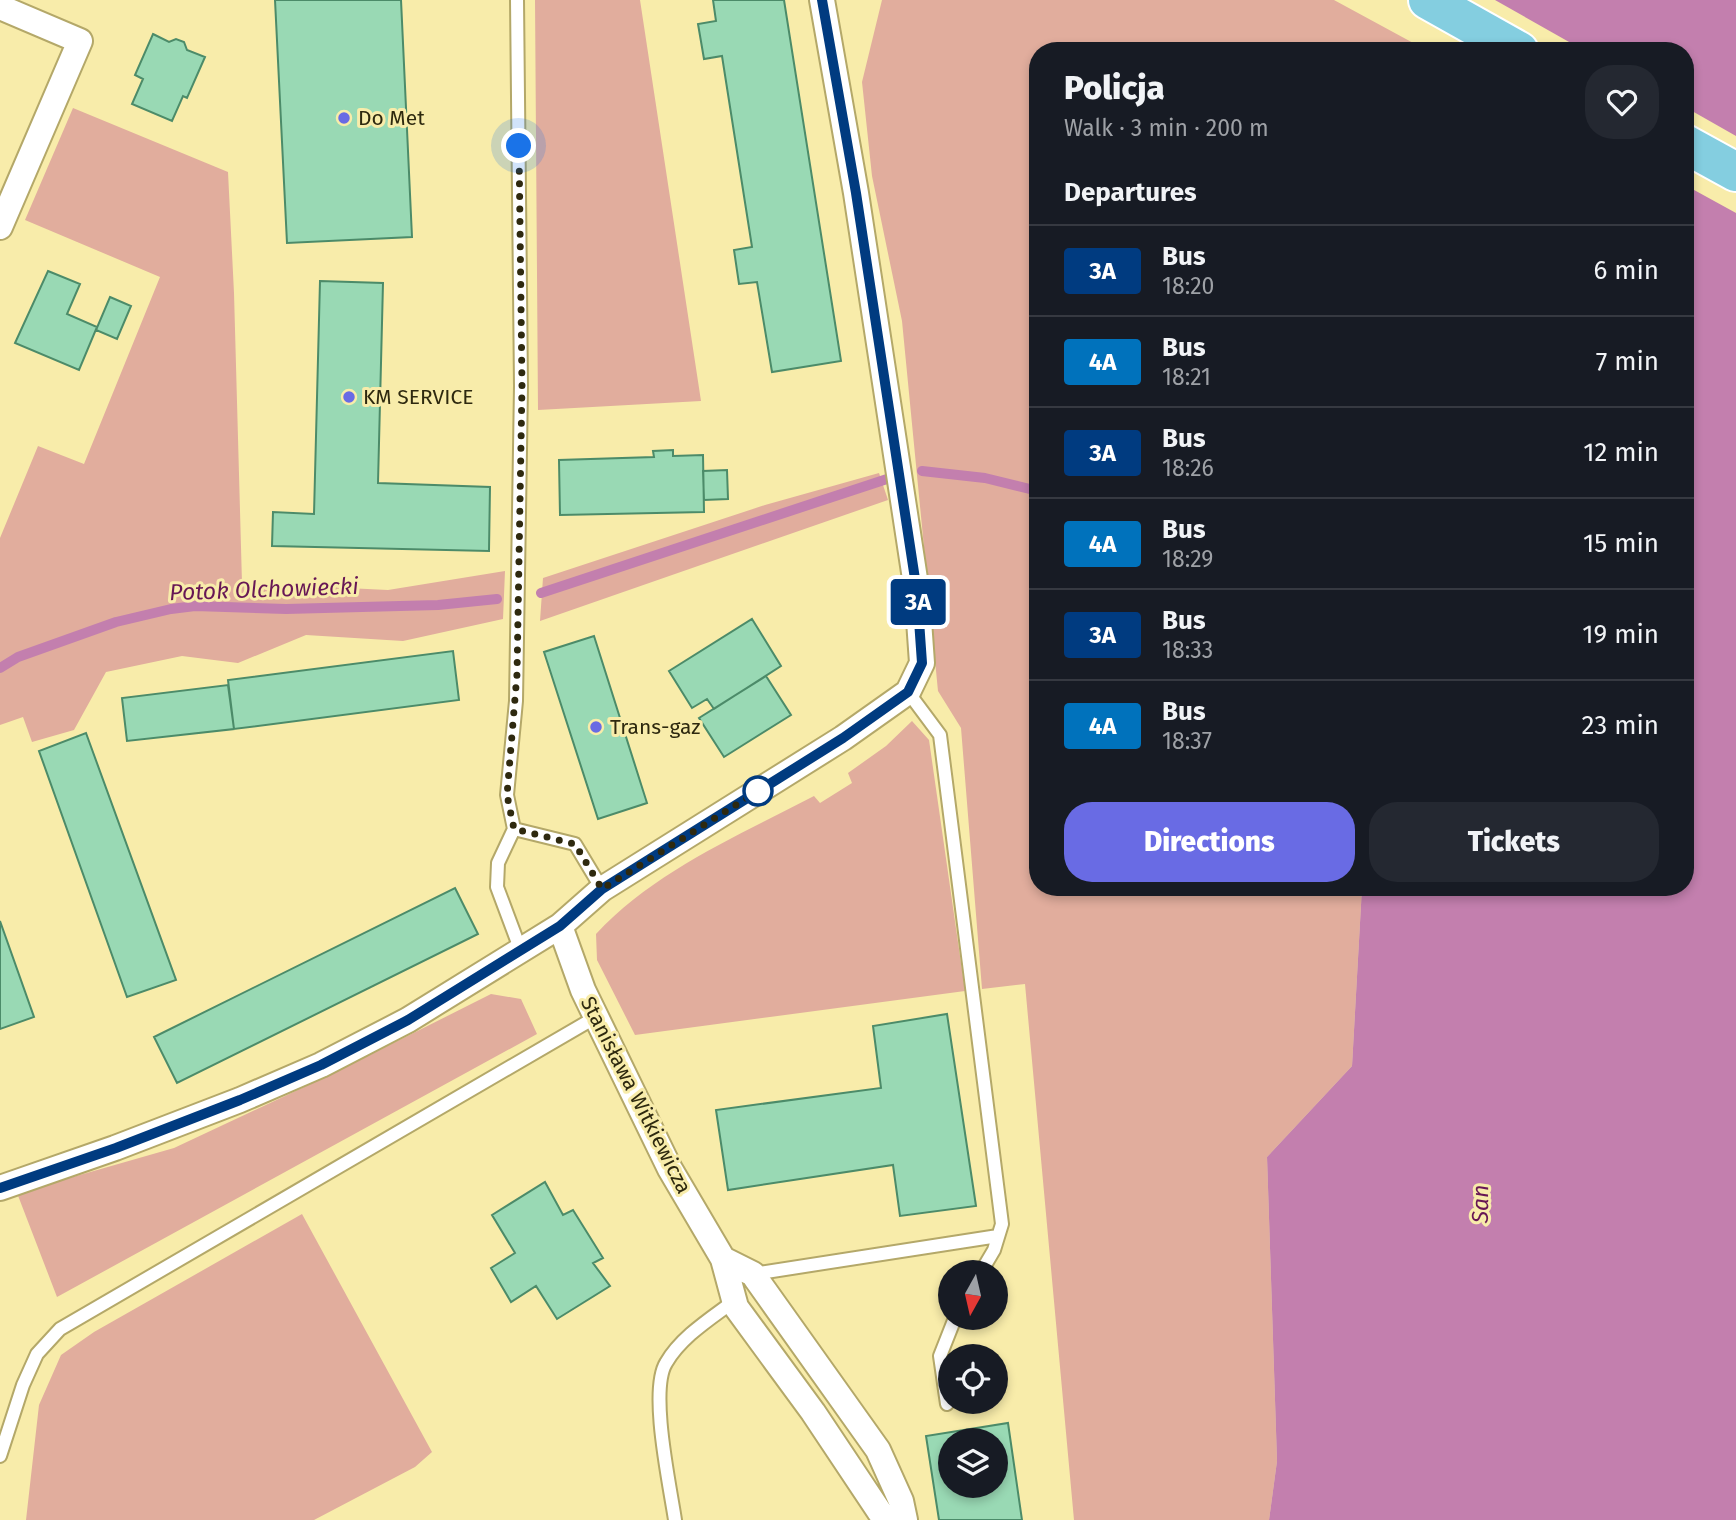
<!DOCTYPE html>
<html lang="en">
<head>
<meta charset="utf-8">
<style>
	:root { --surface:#171b24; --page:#242831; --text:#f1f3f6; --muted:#9ea1a6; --line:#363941; --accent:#696be4 }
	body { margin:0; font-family:"Fira Sans",sans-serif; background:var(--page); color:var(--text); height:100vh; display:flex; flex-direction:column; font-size:26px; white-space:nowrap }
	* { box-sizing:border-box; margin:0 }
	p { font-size:23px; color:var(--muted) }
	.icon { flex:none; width:38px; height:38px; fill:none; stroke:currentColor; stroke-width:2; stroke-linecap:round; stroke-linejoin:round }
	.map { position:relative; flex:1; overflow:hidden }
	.side { position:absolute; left:1029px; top:42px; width:665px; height:854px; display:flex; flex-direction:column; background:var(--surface); border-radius:28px; box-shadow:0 4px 10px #0003 }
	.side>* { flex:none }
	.badge { padding:0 14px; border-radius:5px; font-size:24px; line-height:46px }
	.needle { width:46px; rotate:188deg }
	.tools { position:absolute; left:938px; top:1260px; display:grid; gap:14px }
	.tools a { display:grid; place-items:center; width:70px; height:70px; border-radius:50%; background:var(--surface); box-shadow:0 4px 10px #0003; font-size:35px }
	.you { position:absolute; width:35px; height:35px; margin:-18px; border:5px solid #fff; border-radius:50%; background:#1a73e8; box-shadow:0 0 0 10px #1a73e833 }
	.map>.badge { position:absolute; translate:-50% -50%; box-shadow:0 0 0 4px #fff }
	h2 { padding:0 35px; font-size:26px; line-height:63px }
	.round { display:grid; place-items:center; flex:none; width:74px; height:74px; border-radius:28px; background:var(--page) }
	.summary { display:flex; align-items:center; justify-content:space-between; height:119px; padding:0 35px }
	h1 { font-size:33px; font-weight:800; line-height:52px }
	.action { display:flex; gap:14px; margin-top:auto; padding:14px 35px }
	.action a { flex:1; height:80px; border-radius:28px; background:var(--accent); color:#fff; font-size:28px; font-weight:800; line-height:80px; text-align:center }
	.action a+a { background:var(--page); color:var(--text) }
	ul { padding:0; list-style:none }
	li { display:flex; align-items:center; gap:21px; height:91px; padding:0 35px; border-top:2px solid var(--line) }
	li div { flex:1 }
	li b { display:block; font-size:26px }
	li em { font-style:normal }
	li .badge { min-width:77px; font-weight:700; text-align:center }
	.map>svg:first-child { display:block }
	.green { fill:#e1ad9d }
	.water { fill:#c37fae }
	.pier { fill:#f8ecaa }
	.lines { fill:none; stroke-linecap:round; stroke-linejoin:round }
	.stream { stroke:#c37fae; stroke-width:10 }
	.building { fill:#99d9b4; stroke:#4c8b69; stroke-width:2; fill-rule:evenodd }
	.service-casing { stroke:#b4a869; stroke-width:16 }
	.minor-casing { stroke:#b4a869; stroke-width:28 }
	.primary-casing { stroke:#fff; stroke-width:42 }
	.service { stroke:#fff; stroke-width:12 }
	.minor { stroke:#fff; stroke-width:24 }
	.primary { stroke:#84cee0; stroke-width:38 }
	.line-casing { stroke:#fff; stroke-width:16 }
	.line { stroke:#003b80; stroke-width:10 }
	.walk { stroke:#2e290f; stroke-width:7; stroke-dasharray:0 12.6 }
	.poi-dot { fill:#696be4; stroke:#f8ecaa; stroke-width:2.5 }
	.stop-dot { fill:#fff; stroke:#003b80; stroke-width:3.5 }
	.labels { text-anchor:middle; stroke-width:6; stroke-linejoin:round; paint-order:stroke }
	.poi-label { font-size:21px; fill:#2e290f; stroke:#f8ecaa; text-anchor:start }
	.street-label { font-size:21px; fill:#2e290f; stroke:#f8ecaa }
	.water-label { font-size:23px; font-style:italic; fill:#671755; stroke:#f8ecaa }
</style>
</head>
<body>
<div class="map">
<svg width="1736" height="1520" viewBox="0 0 1736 1520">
	<rect width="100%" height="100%" fill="#f8ecaa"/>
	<path class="green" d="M535 0H640L701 401 538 410Z
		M882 0H1334L1428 51H1038V887H1362L1352 1066 1267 1157 1277 1461 1269 1520H1074L1025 984 982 989 961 728 938 691 902 321 872 176 862 82Z
		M73 108 228 172 234 293 242 583 388 590 505 571 503 619 403 641 306 635 238 663 182 656 106 672 74 730 32 742 23 717 0 725V538L38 446 84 464 160 277 25 220Z
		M879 473 888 500 540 621 543 578 765 505Z
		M912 721 929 740 965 991 635 1035 597 960 596 934C656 870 738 836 814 796L820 803 852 783 848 773 886 746Z
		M491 994 521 999 537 1034 57 1297 17 1193 174 1148 332 1074Z
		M302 1214 432 1452 415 1467 314 1520H26L39 1405 61 1355 94 1332Z"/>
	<path class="water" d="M1462 0H1736V1520H1269L1277 1461 1267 1157 1352 1066 1362 887H1685V51H1440Z"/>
	<path class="pier" d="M1458 0H1495L1585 51H1449L1439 45Z
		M1685 107 1736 136V213L1685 185Z"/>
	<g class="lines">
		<path class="stream" d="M922 471 985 478 1038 491
			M541 593 890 478
			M0 668 18 657 116 622 171 609 195 606 286 609 438 605 497 599"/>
	</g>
	<path class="building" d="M275 0H401L412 237 287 243Z
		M713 0H784L841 361 772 372 757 282 739 284 734 250 752 247 722 56 704 59 698 24 716 21Z
		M153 34 169 42 176 39 184 42 187 50 205 57 187 98 183 96 172 121 132 104 143 79 135 75Z
		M48 271 80 284 67 314 97 327 79 370 15 343Z
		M320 281 383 283 378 483 490 487 489 551 272 546 273 512 314 514Z
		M110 297 131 306 117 339 96 330Z
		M673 450V456L703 455 704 512 560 515 559 460 654 457 653 451Z
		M727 470 728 499 704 500 703 471Z
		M752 619 781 666 714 709 707 699 692 708 669 671Z
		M594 636 647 803 598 819 544 652Z
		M453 651 459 700 234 729 228 680Z
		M766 676 791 715 724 757 699 718Z
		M228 685 234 729 127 741 122 698Z
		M86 733 176 980 127 997 39 751Z
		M455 888 478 934 177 1083 154 1037Z
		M0 921 34 1017 0 1029Z
		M947 1014 976 1206 900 1216 893 1165 728 1190 716 1110 881 1088 873 1026Z
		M545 1182 563 1215 573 1210 603 1258 593 1263 610 1286 557 1319 536 1286 511 1302 491 1268 515 1253 492 1215Z
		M1008 1423 1022 1520H939L926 1436ZM950 1440H996V1486H950Z"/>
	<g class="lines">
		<g class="service-casing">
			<path id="service" d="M517 0 521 386 516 701 507 795 514 829 575 844 602 889
				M908 692 940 735 1002 1224 994 1250 981 1272
				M514 829 498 863 497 887 521 951
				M753 1274 998 1236
				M947 1404 940 1356 955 1318
				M0 1456 23 1385 37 1354 60 1329 596 1017
				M675 1520C670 1486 649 1391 666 1363 681 1337 710 1319 734 1301"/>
		</g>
		<g class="minor-casing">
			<path id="minor" d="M0 7 80 41 0 227
				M560 926 583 990 670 1169 723 1259 736 1307 813 1412 885 1520
				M0 1188 115 1148 240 1100 321 1065 408 1020 560 926 602 889 843 738 908 692 922 663 917 592 856 193 822 0
				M723 1259 753 1274 757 1280 878 1450 901 1501 905 1520"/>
		</g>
		<g class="primary-casing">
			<path id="primary" d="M1428 0 1519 51
				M1685 144 1736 172"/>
		</g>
		<use href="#service" class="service"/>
		<use href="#minor" class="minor"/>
		<use href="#primary" class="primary"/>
	</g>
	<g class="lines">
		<g class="line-casing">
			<path id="line" d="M0 1188 116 1148 240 1100 321 1065 408 1020 560 926 602 889 843 738 908 692 922 663 917 592 856 193 822 0"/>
		</g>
		<use href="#line" class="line"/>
		<path class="walk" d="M519 146 522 386 517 674 507 795 514 829 575 844 602 889 758 791"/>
	</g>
	<g class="poi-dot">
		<circle cx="344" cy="118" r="7"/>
		<circle cx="349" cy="397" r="7"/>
		<circle cx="596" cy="727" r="7"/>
	</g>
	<circle class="stop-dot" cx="758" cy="791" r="14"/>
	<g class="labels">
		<g class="poi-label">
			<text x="358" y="125">Do Met</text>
			<text x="363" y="404">KM SERVICE</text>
			<text x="610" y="734">Trans-gaz</text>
		</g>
		<g class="street-label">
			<text transform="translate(636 1095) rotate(63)" y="7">Stanisława Witkiewicza</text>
		</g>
		<g class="water-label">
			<text transform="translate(264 589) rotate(-2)" y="8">Potok Olchowiecki</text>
			<text transform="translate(1480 1204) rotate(-89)" y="8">San</text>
		</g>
	</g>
</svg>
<div class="tools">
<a><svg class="needle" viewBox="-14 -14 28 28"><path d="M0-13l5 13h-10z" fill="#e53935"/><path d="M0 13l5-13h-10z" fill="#9ea1a6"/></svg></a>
<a><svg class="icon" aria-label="locate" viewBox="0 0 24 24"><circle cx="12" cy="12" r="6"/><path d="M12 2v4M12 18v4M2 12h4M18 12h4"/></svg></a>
<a><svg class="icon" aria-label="layers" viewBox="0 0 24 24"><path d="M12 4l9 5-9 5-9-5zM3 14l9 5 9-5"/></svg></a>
</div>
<div class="you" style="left:519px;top:146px"></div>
<b class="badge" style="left:918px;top:602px;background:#003b80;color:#fff">3A</b>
<section class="side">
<div class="summary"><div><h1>Policja</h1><p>Walk · 3 min · 200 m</p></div><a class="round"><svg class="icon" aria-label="heart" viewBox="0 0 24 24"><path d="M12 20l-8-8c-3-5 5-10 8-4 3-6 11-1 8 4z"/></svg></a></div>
<h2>Departures</h2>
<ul>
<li><span class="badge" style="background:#003b80;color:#fff">3A</span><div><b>Bus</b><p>18:20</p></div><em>6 min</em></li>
<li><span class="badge" style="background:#0072bc;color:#fff">4A</span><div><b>Bus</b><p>18:21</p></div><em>7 min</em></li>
<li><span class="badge" style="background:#003b80;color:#fff">3A</span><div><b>Bus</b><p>18:26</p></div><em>12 min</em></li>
<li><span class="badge" style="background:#0072bc;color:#fff">4A</span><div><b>Bus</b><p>18:29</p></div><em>15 min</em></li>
<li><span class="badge" style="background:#003b80;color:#fff">3A</span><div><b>Bus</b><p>18:33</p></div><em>19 min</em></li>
<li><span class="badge" style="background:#0072bc;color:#fff">4A</span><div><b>Bus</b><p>18:37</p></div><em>23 min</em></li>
</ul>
<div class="action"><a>Directions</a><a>Tickets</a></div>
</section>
</div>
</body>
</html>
